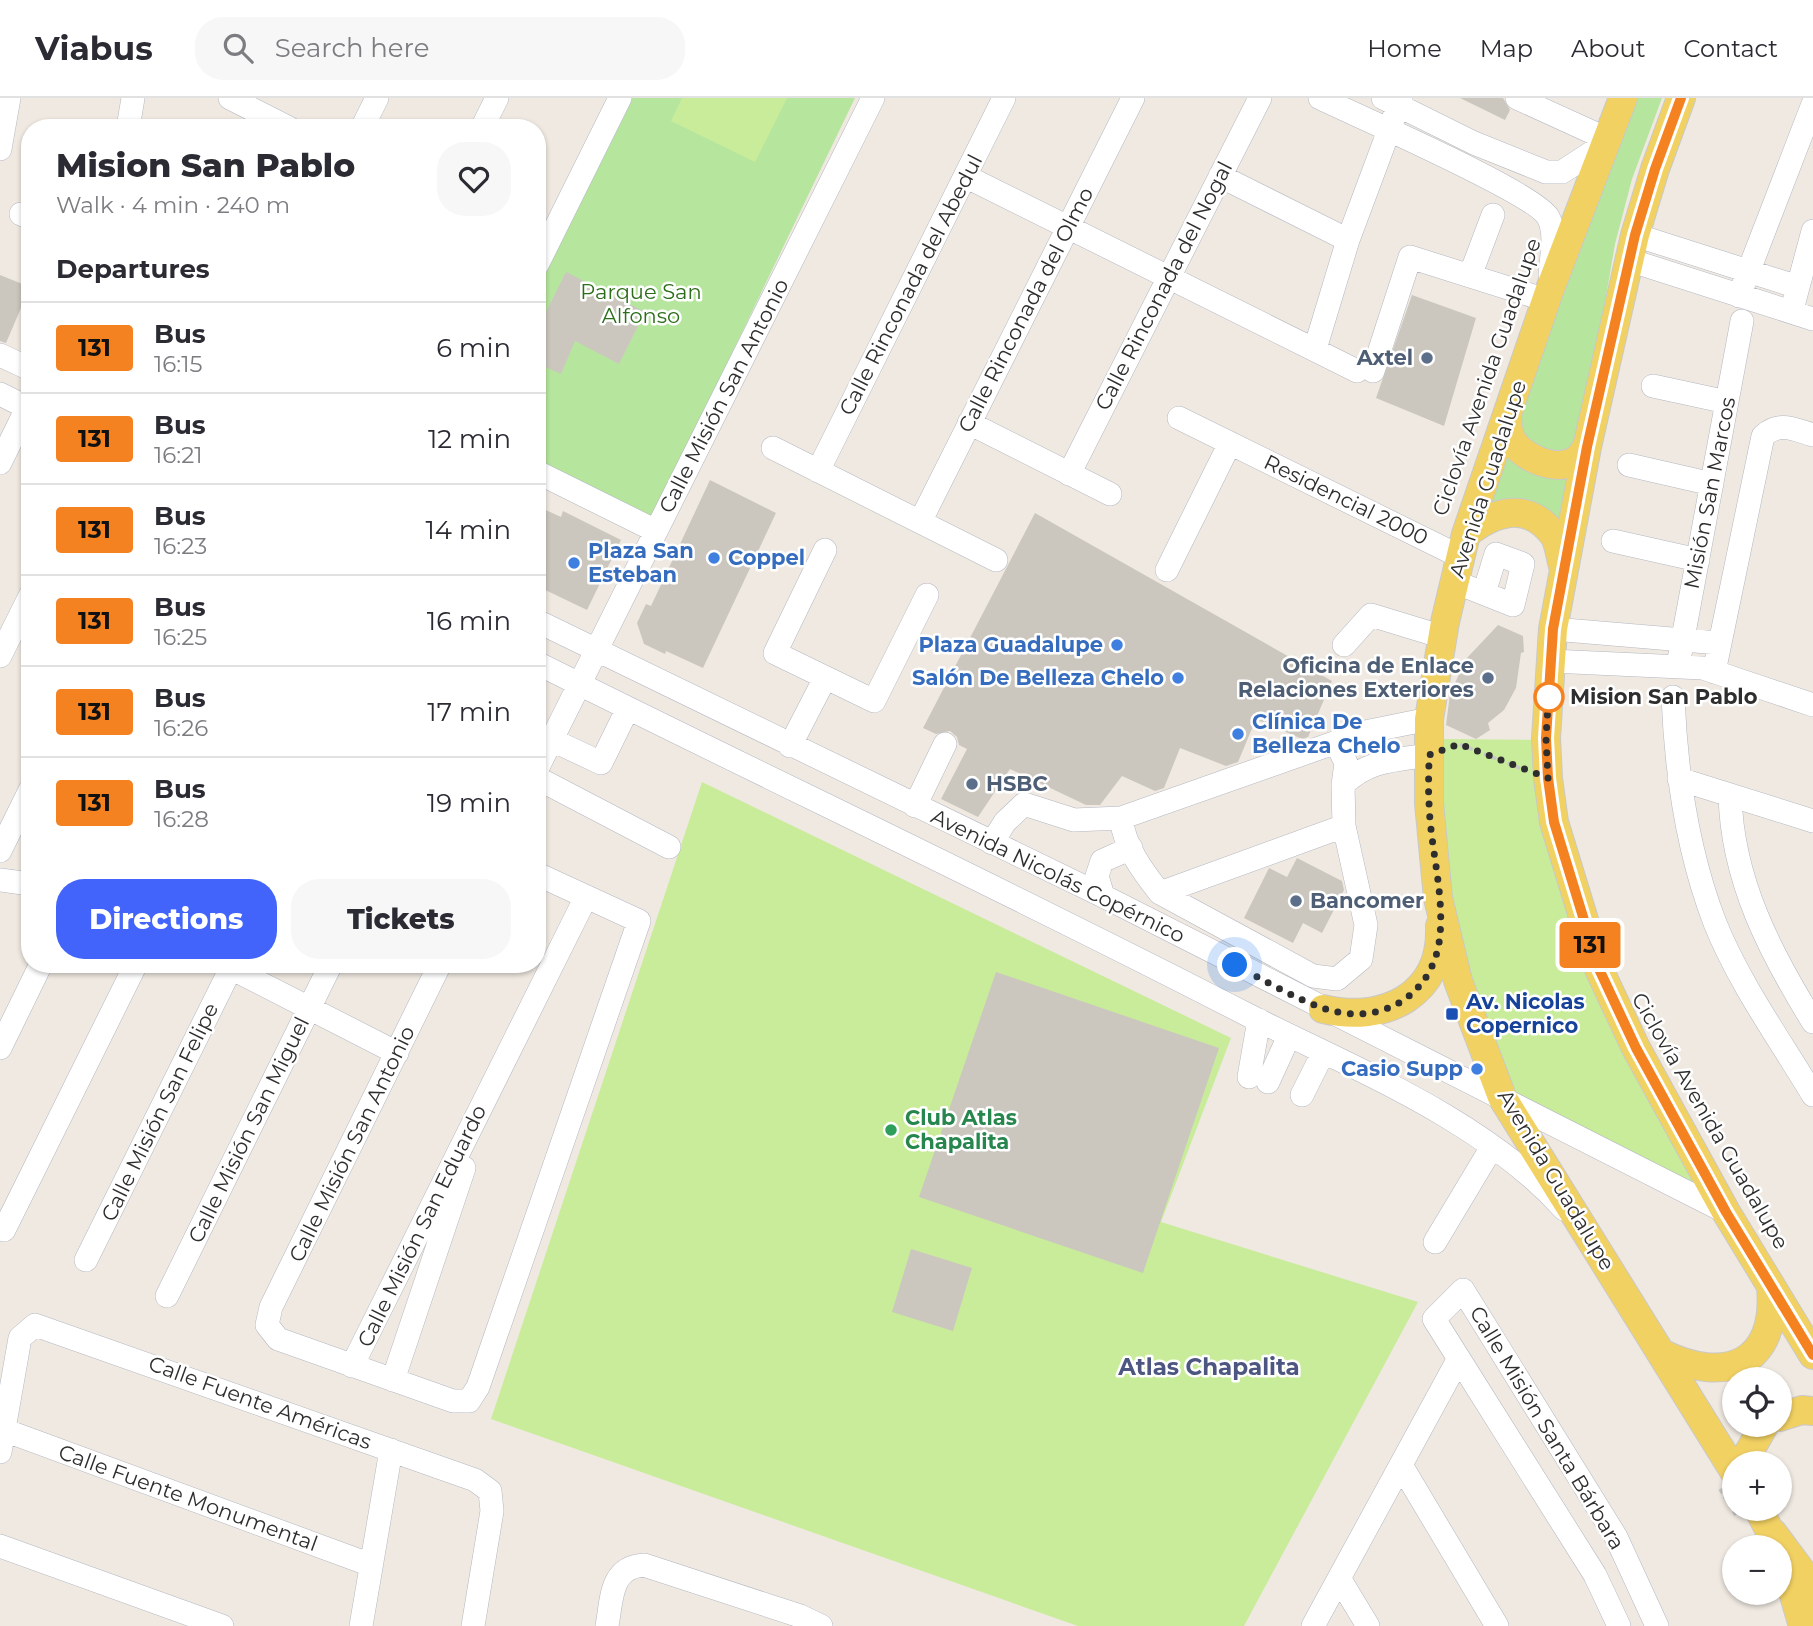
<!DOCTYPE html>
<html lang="en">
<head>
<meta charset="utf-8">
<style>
	:root { --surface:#fff; --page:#f7f7f7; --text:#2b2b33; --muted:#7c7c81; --line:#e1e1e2; --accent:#4264fb }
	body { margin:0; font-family:Montserrat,sans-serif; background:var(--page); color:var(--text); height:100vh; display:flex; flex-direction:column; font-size:26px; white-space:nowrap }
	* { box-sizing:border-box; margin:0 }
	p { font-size:23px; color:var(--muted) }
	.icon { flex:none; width:38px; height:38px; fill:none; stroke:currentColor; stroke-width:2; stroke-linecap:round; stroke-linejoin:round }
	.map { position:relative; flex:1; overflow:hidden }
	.drawer { position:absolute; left:21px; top:21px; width:525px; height:854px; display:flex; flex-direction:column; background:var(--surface); border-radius:28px; box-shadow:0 2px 5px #0004 }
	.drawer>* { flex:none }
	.badge { padding:0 14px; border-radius:5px; font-size:24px; line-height:46px }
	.fabs { position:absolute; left:1722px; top:1269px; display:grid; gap:14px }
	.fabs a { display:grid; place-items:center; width:70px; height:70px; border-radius:50%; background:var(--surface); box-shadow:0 2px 5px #0004; font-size:35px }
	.you { position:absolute; width:35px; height:35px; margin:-18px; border:5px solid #fff; border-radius:50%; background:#1a73e8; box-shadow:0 0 0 10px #1a73e833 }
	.map>.badge { position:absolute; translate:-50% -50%; box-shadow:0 0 0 4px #fff }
	h2 { padding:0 35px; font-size:26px; line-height:63px }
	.round { display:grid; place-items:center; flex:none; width:74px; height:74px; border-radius:28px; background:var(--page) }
	.headline { display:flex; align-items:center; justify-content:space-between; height:119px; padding:0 35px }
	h1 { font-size:33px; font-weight:800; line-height:52px }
	.cta { display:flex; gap:14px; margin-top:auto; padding:14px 35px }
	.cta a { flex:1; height:80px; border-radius:28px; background:var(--accent); color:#fff; font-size:28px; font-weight:800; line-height:80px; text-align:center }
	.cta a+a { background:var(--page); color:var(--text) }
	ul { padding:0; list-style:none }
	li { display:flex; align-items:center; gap:21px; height:91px; padding:0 35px; border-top:2px solid var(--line) }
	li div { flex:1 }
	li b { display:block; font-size:26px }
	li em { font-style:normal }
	li .badge { min-width:77px; font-weight:700; text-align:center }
	header { display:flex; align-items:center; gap:42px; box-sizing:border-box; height:98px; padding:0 35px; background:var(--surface); border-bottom:2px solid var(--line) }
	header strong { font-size:33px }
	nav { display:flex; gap:38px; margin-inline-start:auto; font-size:24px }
	.search { width:490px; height:63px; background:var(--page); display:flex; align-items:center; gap:18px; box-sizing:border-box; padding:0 24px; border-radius:28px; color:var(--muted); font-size:26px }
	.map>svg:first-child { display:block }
	.green { fill:#b6e59e }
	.pitch { fill:#c9ec9a }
	.building { fill:#cbc7bf }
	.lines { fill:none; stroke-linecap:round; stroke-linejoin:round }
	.minor-casing { stroke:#b4b7c1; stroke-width:24 }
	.major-casing { stroke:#c9c9c9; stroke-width:30 }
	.path { stroke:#c9c9c9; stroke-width:3.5; stroke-dasharray:5 3.5; stroke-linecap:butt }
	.minor { stroke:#fff; stroke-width:23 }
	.major { stroke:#f2d163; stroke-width:28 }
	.line-casing { stroke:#fff; stroke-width:16 }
	.line { stroke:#f58220; stroke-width:10 }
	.walk { stroke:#2e2e2e; stroke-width:7; stroke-dasharray:0 12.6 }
	.service-dot { fill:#5c6f8a; stroke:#fff; stroke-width:2.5 }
	.shop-dot { fill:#3f7fe0; stroke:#fff; stroke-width:2.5 }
	.stop-dot { fill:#fff; stroke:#f58220; stroke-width:3.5 }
	.transit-dot { fill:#1a4fb4; stroke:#fff; stroke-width:2.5 }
	.leisure-dot { fill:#2e9e5b; stroke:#fff; stroke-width:2.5 }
	.labels { text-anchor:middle; stroke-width:5; stroke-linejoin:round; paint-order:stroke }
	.street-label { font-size:21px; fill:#2e2e2e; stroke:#fff }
	.park-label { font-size:21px; fill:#2c6e1b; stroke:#fff }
	.service-label { font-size:21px; font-weight:bold; fill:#4e5e75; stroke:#fff; text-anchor:end }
	.shop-label { font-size:21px; font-weight:bold; fill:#366cbe; stroke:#fff; text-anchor:start }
	.stop-label { font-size:21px; font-weight:bold; fill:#2e2e2e; stroke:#fff; text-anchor:start }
	.transit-label { font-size:21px; font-weight:bold; fill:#164399; stroke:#fff; text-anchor:start }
	.leisure-label { font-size:21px; font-weight:bold; fill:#27864d; stroke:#fff; text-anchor:start }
	.neighbourhood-label { font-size:23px; font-weight:bold; fill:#4d5680; stroke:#fff }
</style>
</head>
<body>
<header>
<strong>Viabus</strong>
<div class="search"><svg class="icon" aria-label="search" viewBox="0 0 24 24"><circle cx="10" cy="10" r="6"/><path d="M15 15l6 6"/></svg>Search here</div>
<nav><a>Home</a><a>Map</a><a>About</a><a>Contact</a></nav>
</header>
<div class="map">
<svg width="1813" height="1528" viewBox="0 0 1813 1528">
	<rect width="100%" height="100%" fill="#efe9e1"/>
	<path class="green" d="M630 0H855L652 421 537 361V183Z
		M1635 0H1662L1632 81 1615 146 1600 233 1573 348 1559 357 1531 351 1516 318C1560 214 1594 106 1635 0Z
		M1507 348 1570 374 1558 425 1487 408Z"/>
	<path class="pitch" d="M682 0H787L755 64 671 23Z
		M1435 641 1550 642 1589 852 1721 1110 1504 997 1438 800Z
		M702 684 1231 940 1161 1124 1418 1204 1244 1528H1078L491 1321Z"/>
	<path class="building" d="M1460 0H1503L1510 12 1505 22Z
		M566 174 645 214 619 266 575 243 561 276 537 265V232Z
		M0 177 30 189 6 245 0 243Z
		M1412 197 1476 220 1444 328 1376 300Z
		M710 382 776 415 703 570 666 553 665 556 644 546 637 525 646 506 651 508Z
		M537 408 561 419 563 413 621 442 587 512 537 488Z
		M1035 415 1332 583 1308 639 1302 641 1256 621 1238 664 1226 668 1180 650 1164 690 1155 693 1122 678 1100 707H1086L1010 671 978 719 941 701 967 651 959 647 957 639 950 633 936 636 923 630Z
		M1498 527 1523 538 1524 554 1521 555 1516 590 1504 612 1488 625 1490 632 1476 641 1446 627 1450 596 1466 561Z
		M1297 760 1342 783 1344 792 1322 835 1303 825 1293 845 1244 820 1269 770 1287 779Z
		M996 874 1219 950 1143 1175 919 1099Z
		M911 1151 972 1170 953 1233 892 1214Z"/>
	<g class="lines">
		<g class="minor-casing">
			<path id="minor" d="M230 0 289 30
				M1320 0C1357 18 1533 94 1548 119 1557 135 1551 159 1550 177
				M1383 0 1474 45 1546 74H1562L1605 46
				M1517 0 1607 41
				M128 30 133 0
				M362 30 377 0
				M482 30 497 0
				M0 51 9 0
				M965 78 1357 273
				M1220 78 1348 142
				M21 116 30 120
				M1635 137 1798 189
				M1629 162 1813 221
				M537 167 620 0
				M1470 178 1493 117
				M1739 198 1813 6
				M1794 204 1813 133
				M1315 251 1348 142 1401 0
				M0 257 30 271
				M1373 273 1410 159 1546 202
				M1653 288 1727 304
				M0 296 30 311
				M1179 320 1461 459
				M969 325 1110 396
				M773 350 996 462
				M0 365 27 310
				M1629 367 1712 386
				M818 373 1004 0
				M537 374 656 433
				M1069 376 1260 0
				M920 424 1133 0
				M1613 443 1698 462
				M825 452 775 555 874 603 927 497
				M1167 472 1230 345
				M1455 484 1513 507 1523 466 1496 456 1484 495
				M537 523 1103 798 1726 1114
				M1553 531 1719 545
				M1344 547 1371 517 1443 539
				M0 558 30 498
				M1551 563 1703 570 1813 607
				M537 565C773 683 1012 795 1246 916 1352 970 1483 1021 1564 1111
				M1678 567 1742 223
				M1714 574 1763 338C1780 323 1793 331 1813 337
				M1673 599C1676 674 1688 755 1715 825 1739 885 1780 942 1813 997
				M552 642 601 665 628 610
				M790 648 825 580
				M537 671 873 0
				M537 680 669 749
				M1679 681 1813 723
				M1343 687C1367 662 1396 662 1429 657
				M1730 697C1732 782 1770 854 1813 924
				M915 708 945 646
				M1121 720C1124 748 1143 774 1160 795L1313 878 1337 881 1361 861 1366 827 1344 728 1343 687 1346 665 1336 644
				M992 745 1005 724 1024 706 1074 722 1121 720 1365 634 1429 621
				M0 753 30 692
				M0 782 30 786
				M1160 795 1344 728
				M1103 798 1097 778 1102 763 1131 750
				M223 866 397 955
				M440 866 271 1209 267 1227 278 1241 453 1303H469L478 1289 639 823 537 776
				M0 950 41 866
				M1249 979 1259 922
				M1268 984 1289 938
				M1302 997 1323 955
				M4 1132 136 866
				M1435 1144 1492 1049
				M86 1162 233 866
				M167 1198 331 866
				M352 1268 586 799
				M393 1282 464 1070
				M4 1332 371 1467
				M0 1354 20 1240 35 1227 475 1382 490 1393 492 1413 473 1528
				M1401 1367 1497 1528
				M0 1448 222 1528
				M1339 1480 1368 1528
				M361 1528 391 1352
				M607 1528C612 1501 610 1469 644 1467L800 1518 821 1528
				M1313 1528 1458 1262
				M1619 1528 1595 1477 1434 1221 1463 1192 1616 1439 1657 1528"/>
		</g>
		<g class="major-casing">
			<path id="major" d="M1623 0 1550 191 1466 436 1445 524 1429 621V705L1438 800 1458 883 1502 999 1734 1373
				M1681 0 1655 71 1635 137 1587 349 1553 531 1546 640 1548 680 1554 724 1599 871 1636 950 1726 1114 1813 1257
				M1507 320C1508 327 1508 336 1512 342 1522 360 1557 375 1576 362 1580 360 1584 353 1587 349
				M1466 436C1493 414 1527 402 1553 436 1559 444 1560 458 1563 468
				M1323 911C1384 926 1443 897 1440 828
				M1661 1255C1725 1287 1778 1267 1771 1189
				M1780 1319 1802 1312 1813 1313
				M1747 1365 1749 1354 1765 1326
				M1758 1410 1778 1449
				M1773 1435 1802 1474 1813 1505
				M1791 1487 1803 1528"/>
		</g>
		<path class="path" d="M1452 648 1459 646 1527 673
			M1720 1391 1736 1417"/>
		<use href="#minor" class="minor"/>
		<use href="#major" class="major"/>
	</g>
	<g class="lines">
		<g class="line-casing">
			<path id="line" d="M1681 0 1655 71 1635 137 1587 349 1553 531 1546 640 1548 680 1554 724 1599 871 1636 950 1726 1114 1813 1257"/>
		</g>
		<use href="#line" class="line"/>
		<path class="walk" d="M1235 867C1264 882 1295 901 1326 911 1382 929 1435 896 1440 837 1444 793 1430 748 1429 704 1428 689 1429 672 1429 657L1459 646 1548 680 1546 640 1549 589V599"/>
	</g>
	<g class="service-dot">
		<circle cx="1427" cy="260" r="7"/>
		<circle cx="1488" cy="580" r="7"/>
		<circle cx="972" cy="686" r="7"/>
		<circle cx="1296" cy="803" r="7"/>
	</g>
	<g class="shop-dot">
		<circle cx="714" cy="460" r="7"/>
		<circle cx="574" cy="465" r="7"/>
		<circle cx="1117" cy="547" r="7"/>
		<circle cx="1178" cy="580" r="7"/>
		<circle cx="1238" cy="636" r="7"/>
		<circle cx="1477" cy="971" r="7"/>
	</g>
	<circle class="stop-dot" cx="1549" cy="599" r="14"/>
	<rect class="transit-dot" x="1445" y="909" width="14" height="14" rx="3.5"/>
	<circle class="leisure-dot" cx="891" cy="1032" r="7"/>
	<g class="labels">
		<g class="street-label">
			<text transform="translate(911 187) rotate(-63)" y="7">Calle Rinconada del Abedul</text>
			<text transform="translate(1164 188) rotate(-63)" y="7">Calle Rinconada del Nogal</text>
			<text transform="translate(1026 212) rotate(-63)" y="7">Calle Rinconada del Olmo</text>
			<text transform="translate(1487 279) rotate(-71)" y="7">Ciclovía Avenida Guadalupe</text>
			<text transform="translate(724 298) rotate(-63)" y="7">Calle Misión San Antonio</text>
			<text transform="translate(1488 381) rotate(-72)" y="7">Avenida Guadalupe</text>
			<text transform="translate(1710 395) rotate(-79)" y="7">Misión San Marcos</text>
			<text transform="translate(1346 402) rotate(26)" y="7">Residencial 2000</text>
			<text transform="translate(1058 778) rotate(26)" y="7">Avenida Nicolás Copérnico</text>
			<text transform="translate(160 1014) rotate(-64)" y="7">Calle Misión San Felipe</text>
			<text transform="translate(1710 1023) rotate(60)" y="7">Ciclovía Avenida Guadalupe</text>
			<text transform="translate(249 1032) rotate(-64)" y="7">Calle Misión San Miguel</text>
			<text transform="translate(352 1046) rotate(-64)" y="7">Calle Misión San Antonio</text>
			<text transform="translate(1556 1082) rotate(59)" y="7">Avenida Guadalupe</text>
			<text transform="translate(422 1128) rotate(-64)" y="7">Calle Misión San Eduardo</text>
			<text transform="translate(260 1305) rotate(20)" y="7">Calle Fuente Américas</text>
			<text transform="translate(1547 1330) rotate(59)" y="7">Calle Misión Santa Bárbara</text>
			<text transform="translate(188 1400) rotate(20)" y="7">Calle Fuente Monumental</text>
		</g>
		<g class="park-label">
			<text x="641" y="201">Parque San<tspan x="641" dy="24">Alfonso</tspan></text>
		</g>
		<g class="service-label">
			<text x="1413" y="267">Axtel</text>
			<text x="1474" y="575">Oficina de Enlace<tspan x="1474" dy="24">Relaciones Exteriores</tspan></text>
			<text x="986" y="693" text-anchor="start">HSBC</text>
			<text x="1310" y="810" text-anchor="start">Bancomer</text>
		</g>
		<g class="shop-label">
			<text x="588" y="460">Plaza San<tspan x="588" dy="24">Esteban</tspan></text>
			<text x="728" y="467">Coppel</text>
			<text x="1103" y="554" text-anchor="end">Plaza Guadalupe</text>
			<text x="1164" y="587" text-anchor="end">Salón De Belleza Chelo</text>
			<text x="1252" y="631">Clínica De<tspan x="1252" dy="24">Belleza Chelo</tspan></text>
			<text x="1463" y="978" text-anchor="end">Casio Supp</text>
		</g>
		<g class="stop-label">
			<text x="1570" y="606">Mision San Pablo</text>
		</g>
		<g class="transit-label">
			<text x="1466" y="911">Av. Nicolas<tspan x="1466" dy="24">Copernico</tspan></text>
		</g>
		<g class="leisure-label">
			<text x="905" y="1027">Club Atlas<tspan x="905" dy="24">Chapalita</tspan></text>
		</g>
		<g class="neighbourhood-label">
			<text x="1209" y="1277">Atlas Chapalita</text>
		</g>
	</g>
</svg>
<div class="fabs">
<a><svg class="icon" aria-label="locate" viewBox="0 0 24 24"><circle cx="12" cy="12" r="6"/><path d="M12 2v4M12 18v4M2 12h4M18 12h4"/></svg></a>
<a>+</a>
<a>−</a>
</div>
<div class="you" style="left:1235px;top:867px"></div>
<b class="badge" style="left:1590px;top:847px;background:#f58220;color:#111">131</b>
<section class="drawer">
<div class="headline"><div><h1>Mision San Pablo</h1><p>Walk · 4 min · 240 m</p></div><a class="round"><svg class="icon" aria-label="heart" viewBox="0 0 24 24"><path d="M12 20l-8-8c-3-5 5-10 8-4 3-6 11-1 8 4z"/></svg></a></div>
<h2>Departures</h2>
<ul>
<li><span class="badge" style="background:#f58220;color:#111">131</span><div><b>Bus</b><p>16:15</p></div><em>6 min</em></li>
<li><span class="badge" style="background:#f58220;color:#111">131</span><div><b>Bus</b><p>16:21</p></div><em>12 min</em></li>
<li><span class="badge" style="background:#f58220;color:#111">131</span><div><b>Bus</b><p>16:23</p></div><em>14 min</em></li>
<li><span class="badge" style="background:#f58220;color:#111">131</span><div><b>Bus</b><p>16:25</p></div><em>16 min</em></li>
<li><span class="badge" style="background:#f58220;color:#111">131</span><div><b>Bus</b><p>16:26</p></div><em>17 min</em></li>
<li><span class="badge" style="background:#f58220;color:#111">131</span><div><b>Bus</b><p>16:28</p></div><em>19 min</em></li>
</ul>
<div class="cta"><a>Directions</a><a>Tickets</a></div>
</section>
</div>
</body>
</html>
